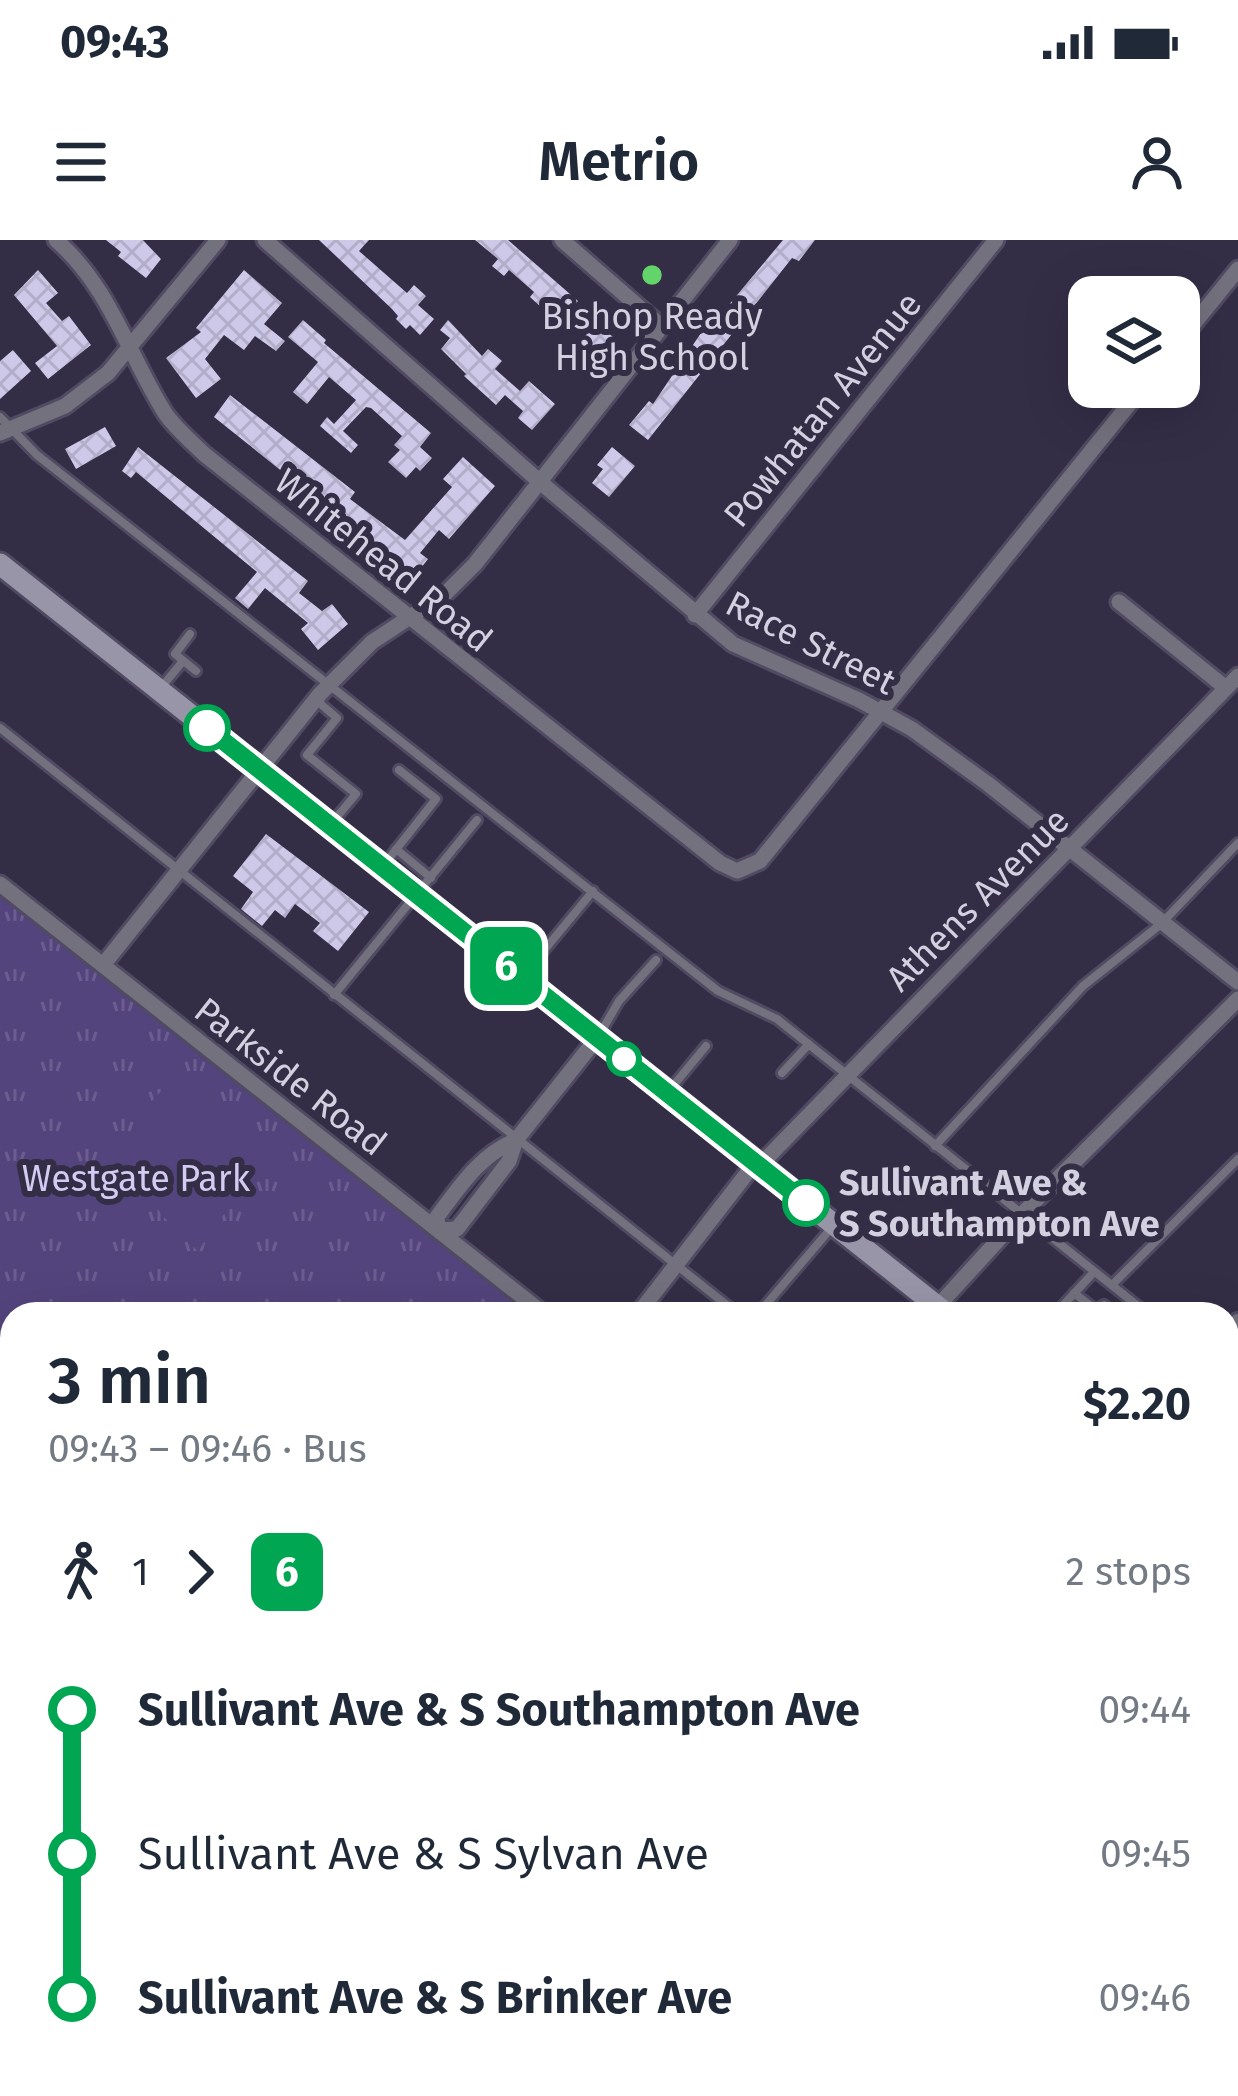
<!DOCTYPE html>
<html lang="en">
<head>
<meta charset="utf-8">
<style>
	:root { --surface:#fff; --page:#f6f6f7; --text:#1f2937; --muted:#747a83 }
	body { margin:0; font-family:"Fira Sans",sans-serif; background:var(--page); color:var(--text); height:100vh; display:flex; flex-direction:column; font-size:45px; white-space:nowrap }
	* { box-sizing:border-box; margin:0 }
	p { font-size:39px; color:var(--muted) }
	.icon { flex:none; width:66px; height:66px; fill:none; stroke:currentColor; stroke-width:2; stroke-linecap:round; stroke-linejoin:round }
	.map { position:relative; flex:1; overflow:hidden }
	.details { position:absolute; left:0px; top:1062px; width:1239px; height:795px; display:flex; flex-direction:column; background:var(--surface); border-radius:36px 36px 0 0; box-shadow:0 12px 48px #0002 }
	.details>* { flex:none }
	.badge { padding:0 24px; border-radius:18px; font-size:42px; line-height:78px }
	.controls { position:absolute; left:1068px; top:36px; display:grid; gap:24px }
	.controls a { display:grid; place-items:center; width:132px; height:132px; border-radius:24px; background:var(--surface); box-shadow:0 12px 48px #0002; font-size:60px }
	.map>.badge { position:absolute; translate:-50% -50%; box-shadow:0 0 0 6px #fff }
	.legs { display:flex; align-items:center; gap:18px; height:132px; padding:0 48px; font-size:39px }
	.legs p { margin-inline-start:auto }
	.head { display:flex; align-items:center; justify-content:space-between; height:204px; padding:0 48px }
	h1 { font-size:66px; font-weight:600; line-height:90px }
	ul { padding:0 48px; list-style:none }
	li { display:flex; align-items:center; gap:42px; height:144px; font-size:45px }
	li i { display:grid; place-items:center; width:18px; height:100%; margin:0 15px; background:currentColor }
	li i::after { content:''; width:30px; height:30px; margin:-15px; border:9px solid; border-radius:50%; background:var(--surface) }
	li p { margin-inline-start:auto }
	li:first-child i { background:linear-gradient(#0000 50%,currentColor 0) }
	li:last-child i { background:linear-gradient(currentColor 50%,#0000 0) }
	.status { display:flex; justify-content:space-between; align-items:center; height:84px; padding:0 60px; background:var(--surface); direction:ltr }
	.status svg { height:33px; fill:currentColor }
	header { display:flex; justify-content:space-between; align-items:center; height:156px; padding:0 48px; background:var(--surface); font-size:54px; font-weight:600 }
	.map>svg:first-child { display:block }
	.grass { fill:url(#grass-dots) }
	.park { fill:url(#park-tufts) }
	.pitch { fill:#53447d }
	.building { fill:url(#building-cross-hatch) }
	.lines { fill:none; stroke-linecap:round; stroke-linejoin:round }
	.service-casing { stroke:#504a62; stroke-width:14 }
	.minor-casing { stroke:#504a62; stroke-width:21 }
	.tertiary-casing { stroke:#504a62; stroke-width:24 }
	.secondary-casing { stroke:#504a62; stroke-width:27 }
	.path { stroke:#676278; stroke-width:3; stroke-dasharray:9 6; stroke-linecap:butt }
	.service { stroke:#74717e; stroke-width:8 }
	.minor { stroke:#74717e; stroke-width:15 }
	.tertiary { stroke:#74717e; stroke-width:18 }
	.secondary { stroke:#9995a9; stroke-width:21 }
	.line-1-casing { stroke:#fff; stroke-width:27 }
	.line-1 { stroke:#00a651; stroke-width:18 }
	.poi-dot { fill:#63d469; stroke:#332d46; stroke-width:4.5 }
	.stop-1-dot { fill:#fff; stroke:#00a651; stroke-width:6 }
	.labels { text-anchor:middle; stroke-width:12; stroke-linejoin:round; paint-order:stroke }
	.poi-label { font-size:36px; fill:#d3d0e0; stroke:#332d46 }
	.street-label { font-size:36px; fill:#d3d0e0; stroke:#332d46 }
	.park-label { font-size:36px; fill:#d3cbf1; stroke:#332d46 }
	.stop-label { font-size:36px; font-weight:bold; fill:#d3d0e0; stroke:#332d46; text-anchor:start }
</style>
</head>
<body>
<div class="status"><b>09:43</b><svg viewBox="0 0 49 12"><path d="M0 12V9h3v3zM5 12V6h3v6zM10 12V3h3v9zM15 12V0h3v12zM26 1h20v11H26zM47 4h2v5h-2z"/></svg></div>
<header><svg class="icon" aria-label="menu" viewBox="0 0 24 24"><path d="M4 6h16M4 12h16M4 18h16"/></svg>Metrio<svg class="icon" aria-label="person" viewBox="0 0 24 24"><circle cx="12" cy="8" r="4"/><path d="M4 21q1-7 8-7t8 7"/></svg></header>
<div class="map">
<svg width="1238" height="1856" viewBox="0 0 1238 1856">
	<defs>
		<pattern id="grass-dots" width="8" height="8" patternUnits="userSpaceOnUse" patternTransform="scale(3)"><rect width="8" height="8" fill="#53447d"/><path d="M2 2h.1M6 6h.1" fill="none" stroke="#6b5e8f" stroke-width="1.8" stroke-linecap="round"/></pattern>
		<pattern id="park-tufts" width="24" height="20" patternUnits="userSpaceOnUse" patternTransform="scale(3)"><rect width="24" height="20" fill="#53447d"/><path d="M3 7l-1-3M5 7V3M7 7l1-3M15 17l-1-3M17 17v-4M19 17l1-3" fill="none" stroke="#6b5e8f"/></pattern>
		<pattern id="building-cross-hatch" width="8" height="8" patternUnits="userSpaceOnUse" patternTransform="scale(3)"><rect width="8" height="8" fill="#cfc9e9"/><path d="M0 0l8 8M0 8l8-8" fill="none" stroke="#b2adc8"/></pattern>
	</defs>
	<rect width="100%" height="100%" fill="#332d46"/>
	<path class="grass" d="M1238 1681V1856H1095L1104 1845H1227V1694Z"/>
	<path class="park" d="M0 654 528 1074H12V1423L0 1412Z"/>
	<path class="pitch" d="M176 837 268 912 198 1011C165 980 113 932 138 880 146 864 163 850 176 837Z"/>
	<path class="building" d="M106 0H143L161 19 146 38 118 16 121 12Z
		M319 0H369L359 11 407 53 414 45 426 56 418 65 434 79 420 95 410 85 406 89 396 79 398 76 392 69Z
		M475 0H508L578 61 564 77 547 62 542 68 530 57 534 52 509 30 504 36 492 26 498 19Z
		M783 0H815L799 21 792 18 648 200 629 185 649 161 653 164 701 93 709 83 712 85Z
		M38 30 58 53 46 63 62 81 69 76 91 105 48 139 35 123 57 106 14 55Z
		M244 30 282 63 264 84 285 101 276 111 255 96 244 110 224 95 205 119 221 139 196 158 166 118 201 92 196 88Z
		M303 80 326 100 324 103 431 193 420 207 432 218 420 231 416 227 406 238 388 222 400 210 394 205 402 196 371 168 366 167 343 191 358 205 351 213 320 186 327 177 334 184 356 160 329 137 307 164 293 152 318 122 288 97Z
		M448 80 482 116 488 109 502 121 495 129 520 151 529 141 555 164 532 190 518 178 523 171 505 155 496 165 464 136 466 134 441 109 450 98 440 90Z
		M596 83 613 97 581 134 565 120Z
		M13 110 31 131 0 159V121Z
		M230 155 355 252 350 259 405 300 452 247 443 239 463 217 495 246 449 299 439 290 420 313 428 319 414 337 214 177Z
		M105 187 116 206 76 229 65 209Z
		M138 207 308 341 299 353 322 371 332 364 348 384 318 410 301 389 308 383 265 348 248 369 235 358 257 332 136 232 131 238 122 231Z
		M612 207 635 226 609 257 592 243 603 229 597 225Z
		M266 594 369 672 338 711 313 691 320 683 295 664 285 678 275 670 262 686 241 669 253 652 233 636Z"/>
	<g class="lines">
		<g class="service-casing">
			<path id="service" d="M0 177 37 215 718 751 777 779 1148 1074
				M190 394 175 414 196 431
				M160 449 183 421
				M316 460 337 478 307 515 356 554 331 584
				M0 488 738 1074
				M396 609 431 638
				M383 626 436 559 399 530
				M522 737 593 651
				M334 755 477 580
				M598 797 619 761 656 720
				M782 833 809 804
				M668 852 706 806
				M935 906 1083 746 1161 684 1238 603
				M1112 1045 1238 919
				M1074 1053 1096 1070 1104 1065 1114 1074
				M758 1074 833 986
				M1055 1074 1094 1032
				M1227 1479 1238 1488
				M0 1573 12 1584
				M1227 1593 1238 1602
				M0 1835 12 1820
				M338 1845 353 1856
				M243 1856 252 1845
				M779 1856 788 1845"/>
		</g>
		<g class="minor-casing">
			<path id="minor" d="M56 0C110 47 128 114 165 173 175 188 191 201 204 214L720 623 737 631 760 621 1143 147
				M265 0 540 242 733 404 859 460 912 489 988 544 1238 742
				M562 0 662 87
				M1179 102 1238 29
				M0 193 65 166 108 133 218 0
				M1119 362 1226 448
				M695 375 996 0
				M0 644 544 1074
				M103 725 320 454 372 402 445 354 475 324 730 0
				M516 900C480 915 460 946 437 977L438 990 457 989 509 921 516 900 597 798
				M759 926 1238 436
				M938 1066 1021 975 1238 759
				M638 1074 755 923
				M0 1421 12 1432
				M1227 1454 1238 1440
				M0 1672 12 1657
				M511 1845 523 1856
				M114 1856 123 1845
				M375 1856 384 1845
				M641 1856 650 1845
				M908 1856 916 1845"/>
		</g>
		<g class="tertiary-casing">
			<path id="tertiary" d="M1227 1095 1238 1083"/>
		</g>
		<g class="secondary-casing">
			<path id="secondary" d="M0 324 947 1074
				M1227 1295 1238 1303"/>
		</g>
		<path class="path" d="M0 1232 12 1247
			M0 1364 12 1344"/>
		<use href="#service" class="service"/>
		<use href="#minor" class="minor"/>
		<use href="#tertiary" class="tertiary"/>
		<use href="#secondary" class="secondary"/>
	</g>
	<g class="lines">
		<g class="line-1-casing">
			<path id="line-1" d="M207 488 806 963"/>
		</g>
		<use href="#line-1" class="line-1"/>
	</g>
	<circle class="poi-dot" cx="652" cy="35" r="12"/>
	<g class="stop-1-dot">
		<circle cx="207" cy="488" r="21"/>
		<circle cx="624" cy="819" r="15"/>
		<circle cx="806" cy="963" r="21"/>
	</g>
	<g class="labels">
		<g class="poi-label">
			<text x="652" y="89">Bishop Ready<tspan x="652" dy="41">High School</tspan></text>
		</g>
		<g class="street-label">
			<text transform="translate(822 169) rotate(-51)" y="13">Powhatan Avenue</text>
			<text transform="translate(384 320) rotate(39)" y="13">Whitehead Road</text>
			<text transform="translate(811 402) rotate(27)" y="13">Race Street</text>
			<text transform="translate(977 659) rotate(-45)" y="13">Athens Avenue</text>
			<text transform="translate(291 836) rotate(38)" y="13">Parkside Road</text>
		</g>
		<g class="park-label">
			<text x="136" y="951">Westgate Park</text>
		</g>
		<g class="stop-label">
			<text x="839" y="955">Sullivant Ave &amp;<tspan x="839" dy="41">S Southampton Ave</tspan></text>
		</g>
	</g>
</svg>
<div class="controls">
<a><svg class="icon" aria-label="layers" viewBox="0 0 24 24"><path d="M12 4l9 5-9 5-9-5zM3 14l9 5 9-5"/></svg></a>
</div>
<b class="badge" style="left:506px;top:726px;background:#00a651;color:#fff">6</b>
<section class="details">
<div class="head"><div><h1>3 min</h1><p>09:43 – 09:46 · Bus</p></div><b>$2.20</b></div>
<div class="legs"><svg class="icon" aria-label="walk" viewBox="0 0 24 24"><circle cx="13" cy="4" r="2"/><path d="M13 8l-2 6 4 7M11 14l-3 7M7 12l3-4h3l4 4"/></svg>1<svg class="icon" aria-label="forward" viewBox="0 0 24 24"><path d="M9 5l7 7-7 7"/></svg><b class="badge" style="background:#00a651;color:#fff">6</b><p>2 stops</p></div>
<ul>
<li><i style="color:#00a651"></i><b>Sullivant Ave &amp; S Southampton Ave</b><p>09:44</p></li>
<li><i style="color:#00a651"></i><span>Sullivant Ave &amp; S Sylvan Ave</span><p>09:45</p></li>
<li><i style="color:#00a651"></i><b>Sullivant Ave &amp; S Brinker Ave</b><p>09:46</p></li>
</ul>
</section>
</div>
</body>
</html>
